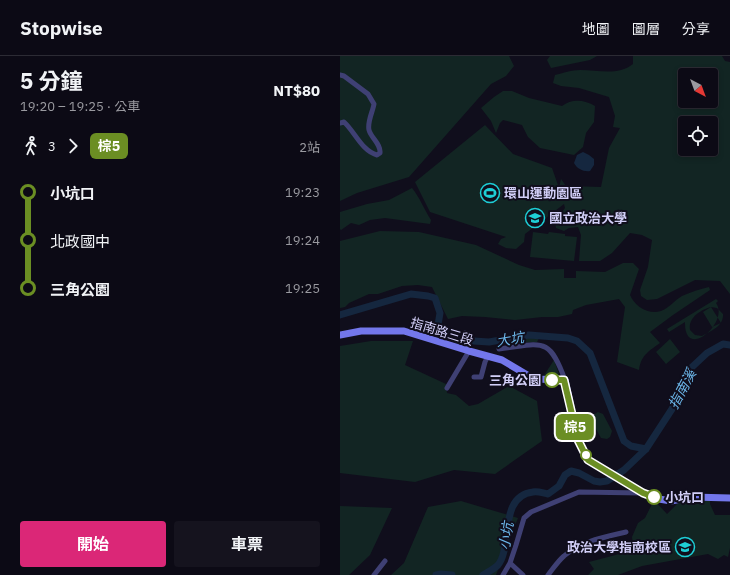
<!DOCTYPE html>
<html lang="zh-TW">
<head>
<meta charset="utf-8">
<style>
	:root { --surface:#0c0a15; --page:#15131e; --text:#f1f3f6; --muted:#9a9aa0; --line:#2c2b34; --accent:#db2777 }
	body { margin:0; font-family:"IBM Plex Sans","Noto Sans TC",sans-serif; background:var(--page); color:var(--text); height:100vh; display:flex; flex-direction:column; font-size:15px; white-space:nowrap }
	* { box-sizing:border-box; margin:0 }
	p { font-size:13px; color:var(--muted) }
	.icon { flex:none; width:22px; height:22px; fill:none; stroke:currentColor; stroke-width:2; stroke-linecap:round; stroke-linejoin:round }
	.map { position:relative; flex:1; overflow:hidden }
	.details { display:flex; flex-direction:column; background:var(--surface); width:340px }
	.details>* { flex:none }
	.badge { padding:0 8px; border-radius:6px; font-size:14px; line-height:26px }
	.needle { width:26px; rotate:139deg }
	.controls { position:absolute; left:338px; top:12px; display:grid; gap:8px }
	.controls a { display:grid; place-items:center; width:40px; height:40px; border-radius:4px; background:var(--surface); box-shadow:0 2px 6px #0003,0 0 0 1px var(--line); font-size:20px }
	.map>.badge { position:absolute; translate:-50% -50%; box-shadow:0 0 0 2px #fff }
	.legs { display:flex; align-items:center; gap:6px; height:44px; padding:0 20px; font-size:13px }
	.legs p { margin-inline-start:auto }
	.head { display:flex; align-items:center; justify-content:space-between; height:68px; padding:0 20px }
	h1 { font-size:22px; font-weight:700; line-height:30px }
	.cta { display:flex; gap:8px; margin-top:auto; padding:8px 20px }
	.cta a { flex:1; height:46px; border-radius:4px; background:var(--accent); color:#fff; font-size:16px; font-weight:700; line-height:46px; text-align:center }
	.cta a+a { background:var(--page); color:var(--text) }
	ul { padding:0 20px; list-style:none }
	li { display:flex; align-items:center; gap:14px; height:48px; font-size:15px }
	li i { display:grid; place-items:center; width:6px; height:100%; margin:0 5px; background:currentColor }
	li i::after { content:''; width:10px; height:10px; margin:-5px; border:3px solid; border-radius:50%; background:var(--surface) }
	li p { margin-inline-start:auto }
	li:first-child i { background:linear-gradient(#0000 50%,currentColor 0) }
	li:last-child i { background:linear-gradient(currentColor 50%,#0000 0) }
	header { display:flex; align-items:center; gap:24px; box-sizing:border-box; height:56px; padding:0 20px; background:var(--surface); border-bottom:1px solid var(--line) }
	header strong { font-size:19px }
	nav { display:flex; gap:22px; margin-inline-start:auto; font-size:14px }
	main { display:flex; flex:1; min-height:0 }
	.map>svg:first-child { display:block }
	.green { fill:#122523; fill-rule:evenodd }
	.water { fill:#15273f }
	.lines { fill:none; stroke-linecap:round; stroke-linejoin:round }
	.river { stroke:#15273f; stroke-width:7 }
	.street { stroke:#3f4074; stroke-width:5 }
	.secondary { stroke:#7377eb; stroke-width:7 }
	.line-1-casing { stroke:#fff; stroke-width:9 }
	.line-1 { stroke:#6b8e23; stroke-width:6 }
	.stop-1-dot { fill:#fff; stroke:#6b8e23; stroke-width:2 }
	.labels { text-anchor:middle; stroke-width:4; stroke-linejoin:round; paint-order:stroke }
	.poi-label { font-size:13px; font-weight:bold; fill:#d2cff8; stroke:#100e1c; text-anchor:start }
	.street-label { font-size:13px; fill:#d2cff8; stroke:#100e1c }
	.stop-label { font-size:13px; font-weight:bold; fill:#d2cff8; stroke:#100e1c; text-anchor:end }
	.water-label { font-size:14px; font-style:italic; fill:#6cb7ea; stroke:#100e1c }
</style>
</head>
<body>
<header>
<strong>Stopwise</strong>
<nav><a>地圖</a><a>圖層</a><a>分享</a></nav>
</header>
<main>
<section class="details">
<div class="head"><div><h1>5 分鐘</h1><p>19:20 – 19:25 · 公車</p></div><b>NT$80</b></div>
<div class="legs"><svg class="icon" aria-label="walk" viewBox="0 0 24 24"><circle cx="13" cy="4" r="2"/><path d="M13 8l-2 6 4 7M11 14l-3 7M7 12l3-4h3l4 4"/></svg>3<svg class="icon" aria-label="forward" viewBox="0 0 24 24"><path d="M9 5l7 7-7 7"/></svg><b class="badge" style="background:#6b8e23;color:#fff">棕5</b><p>2站</p></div>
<ul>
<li><i style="color:#6b8e23"></i><b>小坑口</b><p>19:23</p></li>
<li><i style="color:#6b8e23"></i><span>北政國中</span><p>19:24</p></li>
<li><i style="color:#6b8e23"></i><b>三角公園</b><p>19:25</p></li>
</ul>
<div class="cta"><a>開始</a><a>車票</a></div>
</section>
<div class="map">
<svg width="390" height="519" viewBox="0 0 390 519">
	<rect width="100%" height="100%" fill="#100e1c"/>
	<path class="green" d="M0 0H169L174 10 166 20 151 28 69 121 17 137 0 145Z
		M210 0H257L250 4 211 12 207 4Z
		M293 0H382L385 5 390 6V238L380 225 355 224 317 243 307 244 301 240 300 234 308 211 312 184 302 179 290 177 272 197 260 205H239L241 179 238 171 229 172 224 175 216 172 215 166 225 152 224 148 185 178 184 186 176 193 166 192 158 188 161 183 166 181 90 156 75 126 145 69 173 98 212 112 219 132 221 123 226 130 261 131 269 92 280 72 273 71 275 60 269 41 239 32 221 30 213 27 215 19C223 17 232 14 240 14 259 14 278 20 293 8ZM345 19H371V45H345ZM345 67H371V93H345Z
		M163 35H172L189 42 222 50C232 42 245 44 255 50L254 66 246 77 243 91 234 99 200 92 188 81 182 69 163 64 160 67 156 77 151 65 141 52 154 41Z
		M72 132C80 142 84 153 91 164L90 168 45 162 30 164 19 169 11 167 1 174 0 173V156L27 148 49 144Z
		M40 175 79 176 136 189 179 209 195 214 224 213V222H236V215L265 216 283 207H293L299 213 290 239C295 251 309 259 321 255 329 252 335 244 342 240 351 236 360 233 369 231L370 234 333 259 310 276 320 287C309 295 301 299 299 314L277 306 285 251 279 243 246 249 233 254 232 258 218 261H202L175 264 145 261 122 260 108 263 92 231 78 229 62 230 38 238H29L9 247 5 251 0 252V185Z
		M193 176 208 178 209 176 225 178V180L237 181 234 205 190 201Z
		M376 243 378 245 376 247C390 266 344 306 345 266L329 276 327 273ZM371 251 377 252 383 258C384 270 371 275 362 280L355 279 350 274C348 262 360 254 371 251Z
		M371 251 381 267 372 271 363 256Z
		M184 282H199L197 286 165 287Z
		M330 283 340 296 326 308 316 296Z
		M31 285H73L65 309 106 328 107 337 116 339 129 350 138 348 169 330 197 345 202 385 155 418 114 414 75 426 0 417V290Z
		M214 304 220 321H203Z
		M258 356 263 358 272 375 270 381 267 383 261 382 252 366 253 359Z
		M314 444 327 458 338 447 351 445H370V448L375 459H390V492L388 501 384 499 378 503 368 498 302 510 278 519H248L254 513 249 506 287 496 293 488 292 481 298 467 305 462Z
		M121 445 178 462 156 519H51L64 507 88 451Z
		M0 450 52 452 30 499 9 519H0Z"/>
	<path class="water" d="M243 96 249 99 254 103V109L250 115C244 116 237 113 234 107L237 99Z"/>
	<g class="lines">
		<path class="river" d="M0 259 71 238 88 240 95 242 100 257 98 269 107 279 118 284 149 286 189 279 228 282 237 285 250 297 284 385 291 390 306 393
			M96 519 101 518 112 519
			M143 519C148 516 154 513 158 509 173 491 158 440 193 436 197 435 203 437 208 438L219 430 225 419 231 415 239 417 254 425 260 426 267 425 284 414 306 393 332 353 351 312 367 297 383 288 390 289"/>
		<path class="street" d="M0 19 4 20 28 38 34 48C33 55 27 66 29 74 31 82 41 88 40 97L37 99C22 95 15 76 4 66L0 67
			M159 293C201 288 209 279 225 324
			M134 321H141L145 306 148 300
			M107 332 129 295 128 291 131 282 128 278 125 277
			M170 507 183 519
			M34 519 45 505
			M163 519 170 507 176 489 184 462 191 456 239 436 302 437
			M208 519C213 513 218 505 224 500 241 485 265 481 286 476"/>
		<path class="secondary" d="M0 279 21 275H64L129 295 162 304 194 323 225 324 238 384 248 404 303 437 319 443 331 445 352 441 390 442"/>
	</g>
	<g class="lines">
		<g class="line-1-casing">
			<path id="line-1" d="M212 324H224L238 384 248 404 303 437 314 441"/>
		</g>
		<use href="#line-1" class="line-1"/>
	</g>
	<defs>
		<g id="stadium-ring" transform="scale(1)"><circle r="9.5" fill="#100e1c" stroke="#1eced6" stroke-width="1.5"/><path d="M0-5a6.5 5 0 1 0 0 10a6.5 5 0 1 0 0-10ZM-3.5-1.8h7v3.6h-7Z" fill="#1eced6"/></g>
		<g id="university-ring" transform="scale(1)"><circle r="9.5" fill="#100e1c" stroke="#1eced6" stroke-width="1.5"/><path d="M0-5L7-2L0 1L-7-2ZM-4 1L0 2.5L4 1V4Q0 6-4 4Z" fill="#1eced6"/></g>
	</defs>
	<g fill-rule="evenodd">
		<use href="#stadium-ring" x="150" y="137"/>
		<use href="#university-ring" x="195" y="162"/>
		<use href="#university-ring" x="345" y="491"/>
	</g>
	<g class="stop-1-dot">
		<circle cx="212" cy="324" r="7"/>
		<circle cx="246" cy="399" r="5"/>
		<circle cx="314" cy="441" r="7"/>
	</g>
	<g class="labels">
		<g class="poi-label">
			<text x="164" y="142">環山運動園區</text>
			<text x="209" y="167">國立政治大學</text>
			<text x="331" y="496" text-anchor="end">政治大學指南校區</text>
		</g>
		<g class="street-label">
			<text transform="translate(102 275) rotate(17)" y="5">指南路三段</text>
		</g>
		<g class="stop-label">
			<text x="201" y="329">三角公園</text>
			<text x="325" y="446" text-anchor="start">小坑口</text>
		</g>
		<g class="water-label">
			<text transform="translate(170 283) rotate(-9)" y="5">大坑</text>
			<text transform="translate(342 333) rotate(-62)" y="5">指南溪</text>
			<text transform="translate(166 480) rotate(-81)" y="5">小坑</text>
		</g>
	</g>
</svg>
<div class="controls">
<a><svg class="needle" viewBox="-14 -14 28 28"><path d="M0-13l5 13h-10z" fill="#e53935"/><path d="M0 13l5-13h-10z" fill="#9a9aa0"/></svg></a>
<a><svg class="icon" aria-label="locate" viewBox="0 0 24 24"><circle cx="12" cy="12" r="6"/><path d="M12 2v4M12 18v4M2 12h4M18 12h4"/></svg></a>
</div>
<b class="badge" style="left:235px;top:371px;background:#6b8e23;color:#fff">棕5</b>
</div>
</main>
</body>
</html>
